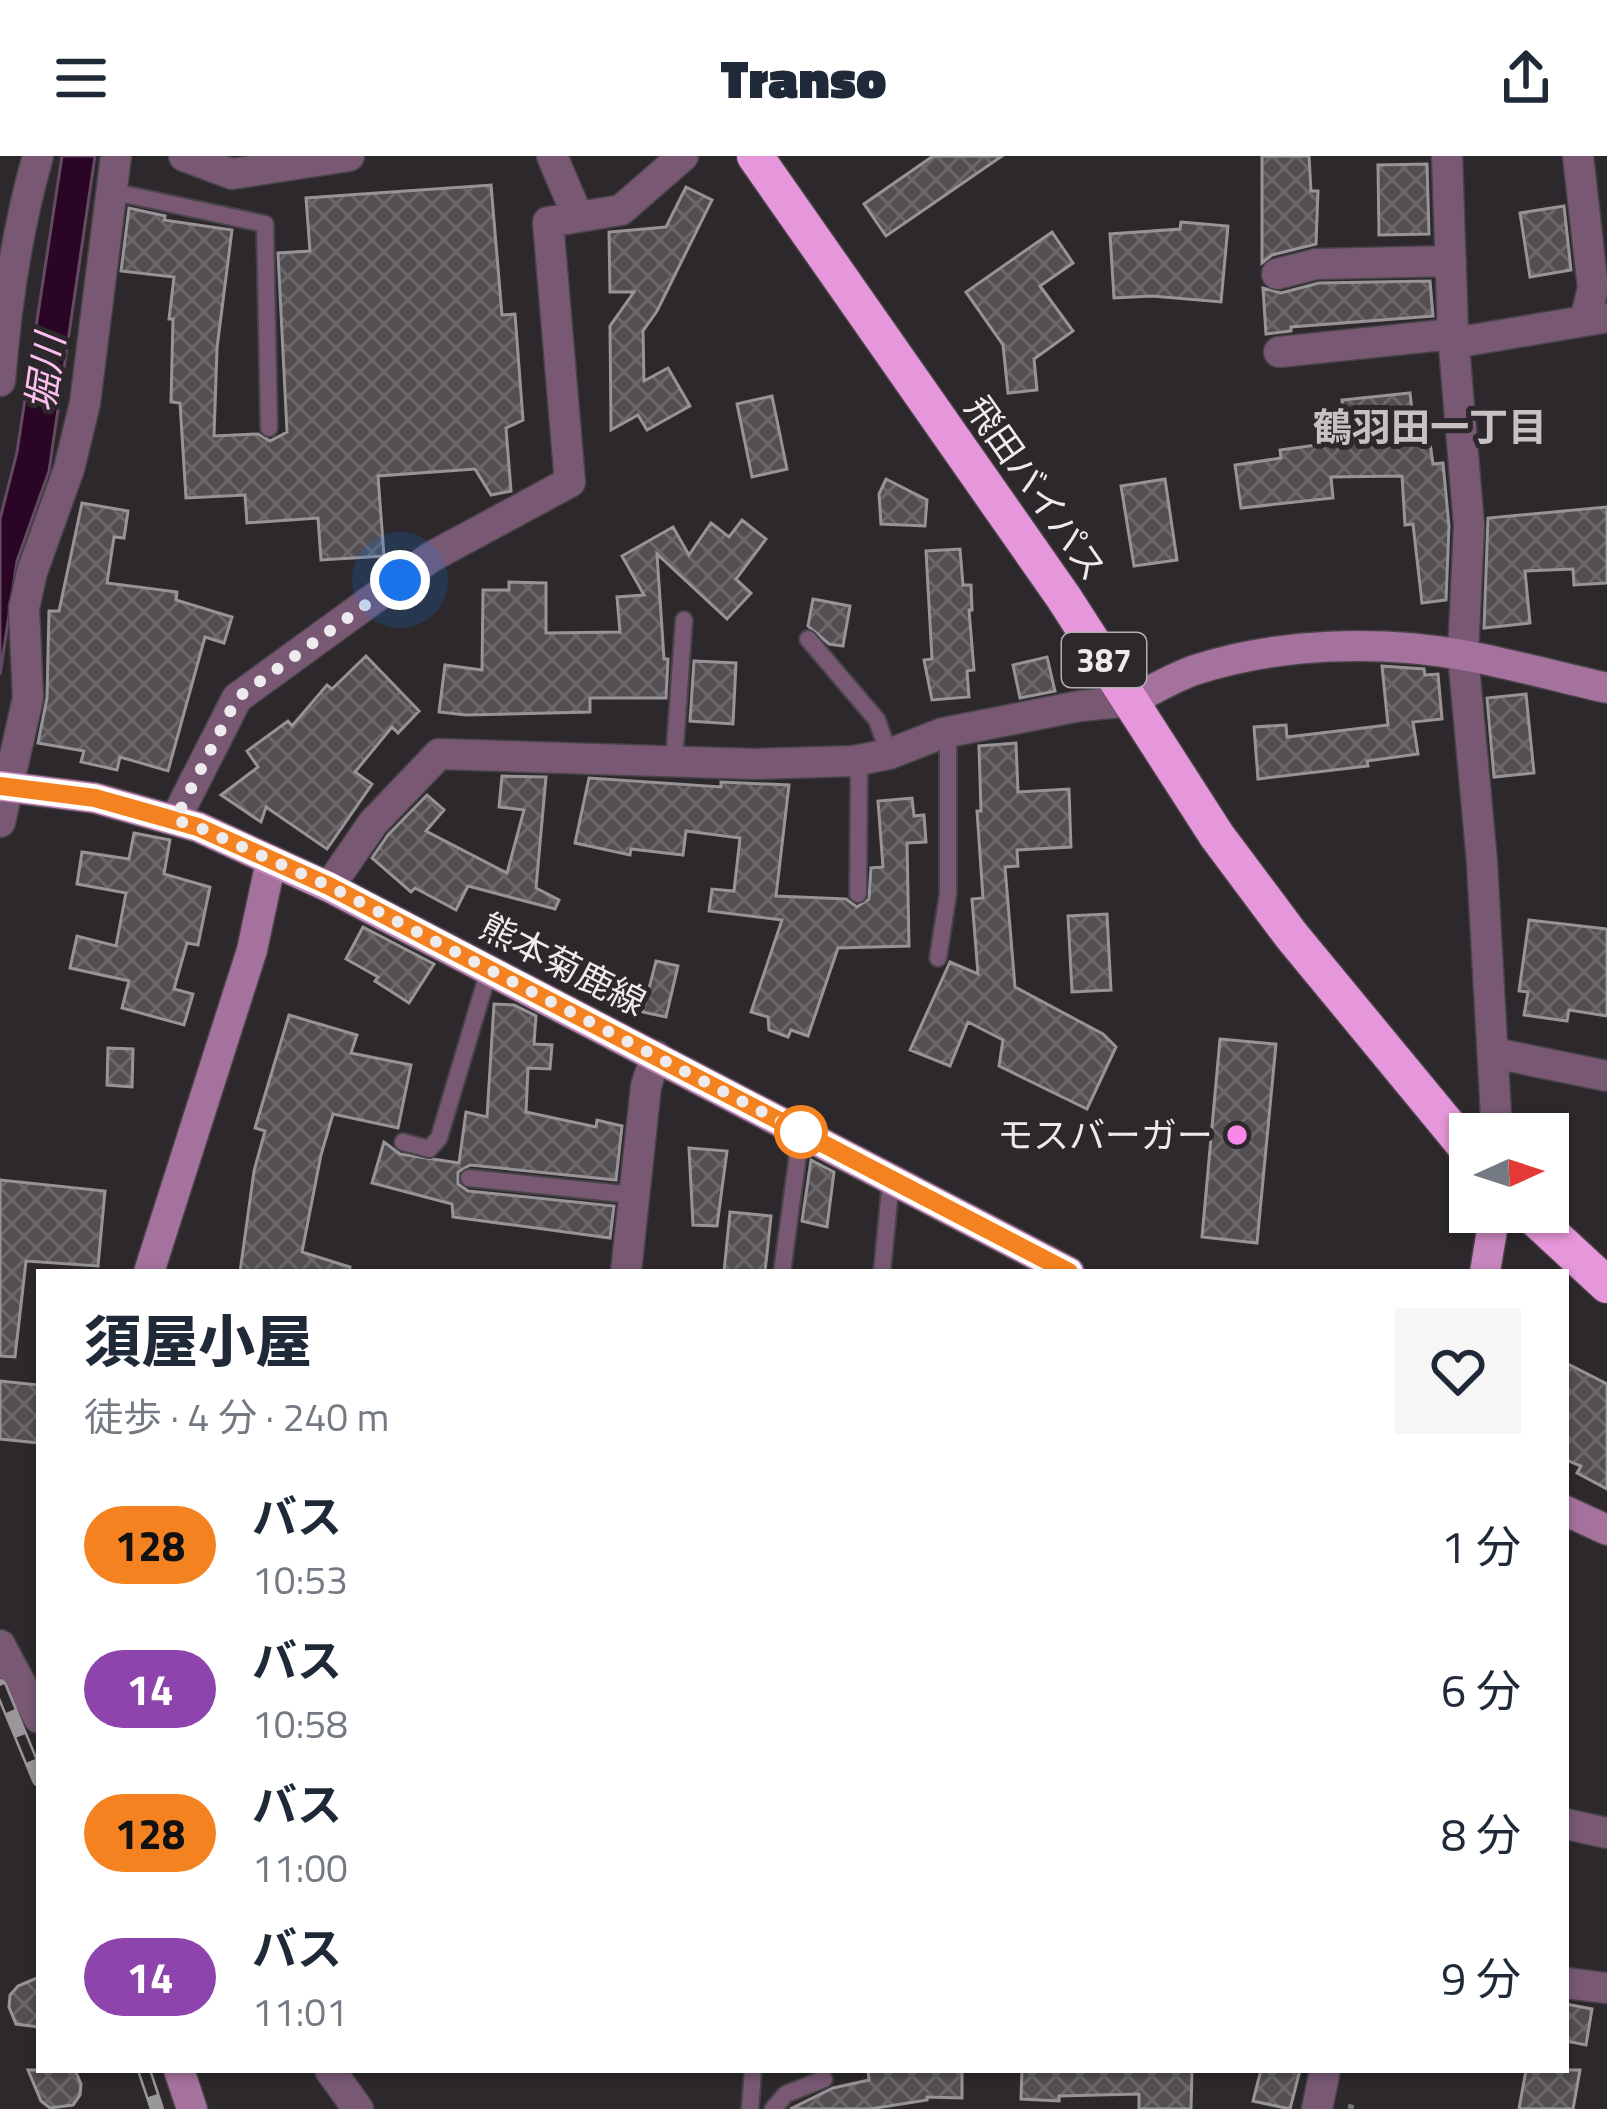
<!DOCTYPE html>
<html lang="ja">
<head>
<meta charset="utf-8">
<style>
	:root { --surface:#fff; --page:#f6f6f7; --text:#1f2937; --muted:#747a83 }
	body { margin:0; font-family:"Titillium Web","Noto Sans JP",sans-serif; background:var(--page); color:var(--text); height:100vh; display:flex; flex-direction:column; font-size:45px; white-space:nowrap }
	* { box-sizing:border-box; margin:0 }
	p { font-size:39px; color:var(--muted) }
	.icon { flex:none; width:66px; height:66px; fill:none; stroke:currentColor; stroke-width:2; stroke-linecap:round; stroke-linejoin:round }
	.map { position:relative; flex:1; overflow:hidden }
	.side { position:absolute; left:36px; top:1113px; width:1533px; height:804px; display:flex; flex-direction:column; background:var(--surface); border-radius:0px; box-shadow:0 3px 9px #0004 }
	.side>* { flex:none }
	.badge { padding:0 24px; border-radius:39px; font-size:42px; line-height:78px }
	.needle { width:78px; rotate:87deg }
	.tools { position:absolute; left:1449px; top:957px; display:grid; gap:24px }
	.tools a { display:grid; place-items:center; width:120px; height:120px; border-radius:0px; background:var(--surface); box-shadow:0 3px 9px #0004; font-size:60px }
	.you { position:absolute; width:60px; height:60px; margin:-30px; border:9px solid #fff; border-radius:50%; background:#1a73e8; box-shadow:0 0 0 18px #1a73e833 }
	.map>.badge { position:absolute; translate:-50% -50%; box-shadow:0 0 0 6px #fff }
	.round { display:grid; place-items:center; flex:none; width:126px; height:126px; border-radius:0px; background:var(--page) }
	.summary { display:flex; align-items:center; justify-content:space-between; height:204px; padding:0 48px }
	h1 { font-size:57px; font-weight:800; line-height:90px }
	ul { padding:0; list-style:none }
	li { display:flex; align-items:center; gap:36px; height:144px; padding:0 48px }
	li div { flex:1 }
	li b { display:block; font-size:45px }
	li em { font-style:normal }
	li .badge { min-width:132px; font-weight:700; text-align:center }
	header { display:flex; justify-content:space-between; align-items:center; height:156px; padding:0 48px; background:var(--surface); font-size:54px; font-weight:800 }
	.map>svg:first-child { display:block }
	.water { fill:#2a0526; stroke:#644a62; stroke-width:3 }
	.building { fill:url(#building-cross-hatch); stroke:#989397; stroke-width:3 }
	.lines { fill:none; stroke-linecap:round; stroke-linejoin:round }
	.lane-casing { stroke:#474346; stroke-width:20 }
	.street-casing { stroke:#474346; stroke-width:33 }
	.secondary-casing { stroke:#474346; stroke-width:33 }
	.primary-casing { stroke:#474346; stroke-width:33 }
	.highway-casing { stroke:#474346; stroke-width:39 }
	.path { stroke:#797678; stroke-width:4.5; stroke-dasharray:6 9; stroke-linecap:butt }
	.lane { stroke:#785873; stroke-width:16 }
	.street { stroke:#785873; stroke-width:30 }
	.secondary { stroke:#a5719d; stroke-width:30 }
	.primary { stroke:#c785bd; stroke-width:30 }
	.highway { stroke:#e696da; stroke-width:36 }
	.rail-casing { stroke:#9a979a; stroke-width:14 }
	.rail { stroke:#2c282b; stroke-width:9; stroke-dasharray:27; stroke-linecap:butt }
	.line-casing { stroke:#fff; stroke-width:27 }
	.line { stroke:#f58220; stroke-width:18 }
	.walk { stroke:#edebed; stroke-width:12; stroke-dasharray:0 21.6 }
	.stop-dot { fill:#fff; stroke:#f58220; stroke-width:6 }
	.poi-dot { fill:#f987e9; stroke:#2c282b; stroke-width:4.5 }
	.labels { text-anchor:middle; stroke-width:10; stroke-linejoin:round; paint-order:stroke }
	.shield { fill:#2c282b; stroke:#b3b0b3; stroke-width:3 }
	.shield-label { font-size:33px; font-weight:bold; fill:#edebed }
	.street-label { font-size:36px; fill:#edebed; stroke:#2c282b }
	.poi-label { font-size:36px; fill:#edebed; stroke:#2c282b; text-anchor:end }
	.water-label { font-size:39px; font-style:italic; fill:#fdbff2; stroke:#2c282b }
	.neighbourhood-label { font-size:39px; font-weight:bold; fill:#c7c1c6; stroke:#2c282b }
</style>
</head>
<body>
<header><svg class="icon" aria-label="menu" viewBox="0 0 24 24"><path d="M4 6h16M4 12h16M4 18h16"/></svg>Transo<svg class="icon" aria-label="share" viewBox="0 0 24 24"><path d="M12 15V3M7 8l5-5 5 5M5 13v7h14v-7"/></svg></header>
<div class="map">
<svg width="1607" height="1953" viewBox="0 0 1607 1953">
	<defs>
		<pattern id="building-cross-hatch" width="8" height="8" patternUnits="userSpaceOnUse" patternTransform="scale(3)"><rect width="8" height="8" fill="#524e51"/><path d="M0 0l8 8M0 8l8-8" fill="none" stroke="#6b686a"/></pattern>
	</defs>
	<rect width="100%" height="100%" fill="#2c282b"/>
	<path class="water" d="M62 0H95L49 315 17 405 0 519V363L17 296Z"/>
	<path class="building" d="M933 0H1002L886 80 864 48Z
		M1262 0H1309L1311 35H1318L1316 88 1272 99 1262 107Z
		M1427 8 1429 78 1379 79 1378 9Z
		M491 29 502 159 515 158 523 264 506 272 511 335 491 339 475 313 378 320 384 400 321 404 318 362 247 367 245 339 186 342 180 247 171 246 173 163H169L174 121 121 115 129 52 165 60 164 64 232 74 217 192 214 280 258 278 270 285 287 276 278 97 310 95 306 42Z
		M686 31 712 44 657 155 643 175 644 225 668 212 690 250 647 274 638 259 611 274 610 170 634 136H610L609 76 666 71Z
		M1564 50 1571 114 1530 121 1520 57Z
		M1181 66 1228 70 1221 146 1152 140 1114 142 1110 78 1180 73Z
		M1052 76 1073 107 1040 130 1073 175 1034 203 1037 234 1008 237 1003 189 966 136Z
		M1430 125 1433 160 1291 171V175L1266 178 1263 132 1281 137 1319 127Z
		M1410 237 1412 254 1425 252 1433 308 1443 307 1449 370 1446 444 1422 447 1413 368 1405 369 1402 320 1331 321 1333 342 1241 352 1235 309 1281 302 1280 294 1346 285 1342 244Z
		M772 240 787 313 752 321 737 248Z
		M886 323 927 344 925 370 881 368 879 338Z
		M1165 323 1177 404 1134 410 1121 330Z
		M82 347 128 355 124 382 114 381 107 427 177 436 176 444 232 461 224 487 205 481 168 615 120 601 117 614 81 606 84 595 38 587 47 542 49 455H59Z
		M1607 351V427L1574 429 1573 413 1525 415 1530 467 1484 472 1488 362Z
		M742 364 766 383 736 423 751 437 727 463 657 398 664 503H668L666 542H590V556L466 559 439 556 445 509 482 514 483 434H509V426L546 427V477L620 476 617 441 644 439 622 400 673 371 689 399 711 367 729 381Z
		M960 393 963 429H971L972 454H969L974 514 967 515 969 541 932 544 924 504 932 503 926 395Z
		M813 443 850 450 843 490 829 488 808 470Z
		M366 500 419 555 398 577 392 571 355 616 372 628 327 693 266 651 261 666 221 639 258 611 247 595 288 565 292 570 327 529 332 533Z
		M1047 501 1055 535 1020 542 1013 509Z
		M694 505 736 507 733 568 690 565Z
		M1382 510 1424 513 1425 519 1438 518 1442 563 1413 566 1418 598 1367 605 1368 610 1258 623 1254 571 1286 569 1287 581 1388 569Z
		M1526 538 1534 617 1494 621 1487 542Z
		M1016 587 1018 636 1069 633 1071 691 1017 694 1018 710 1005 711 1015 831 1103 878 1116 891 1087 953 999 910 1003 884 968 866 950 910 910 894 950 806 978 818 972 743 983 742 977 655H981L979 590Z
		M502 620 546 621 536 732 559 744 555 753 468 730 456 754 415 732 411 736 372 702 388 679 427 639 444 654 426 675 507 717 524 654 499 651Z
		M589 622 721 631V626L789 629 776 740 846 743 857 751 869 743 871 712 883 711 878 645 912 642 914 660 924 659 926 686 907 687 909 790 838 792 808 880 791 874 788 881 769 874 768 861 751 856 782 764 709 755 712 733 734 735 740 682 686 675 683 699 631 693 630 699 575 687Z
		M134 677 170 684 164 718 210 731 198 789 187 787 174 833 193 838 184 869 122 852 129 825 70 812 77 780 116 790 126 737 77 728 82 696 129 703Z
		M1107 758 1111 834 1072 836 1068 760Z
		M1529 764 1607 773V860L1569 854 1567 865 1524 859 1528 836 1519 835Z
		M363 771 434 808 409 847 375 825 378 821 346 803Z
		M656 805 678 810 666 861 643 856Z
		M494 848 514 849 536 860 534 888 552 889 550 913 528 912 526 956 596 971 597 964 622 970 616 1024 470 1009 458 1016V1028L468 1035 614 1050 610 1082 453 1061 452 1048 372 1027 384 986 400 998 459 1007 466 956 487 961Z
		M289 859 357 879 351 897 411 909 398 972 333 958 321 999 302 1096 350 1111 349 1116H240L254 1015 265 975 255 972Z
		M1220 883 1276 888 1257 1087 1202 1081Z
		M108 892 133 893 132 931 107 929Z
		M689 992 727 995 717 1070 693 1069Z
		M811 1004 834 1016 827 1071 802 1065Z
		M0 1024 105 1035 98 1110 26 1105 15 1201 0 1200Z
		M730 1056 771 1060 765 1116H724Z
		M1566 1207 1607 1228V1333L1577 1317 1581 1310 1566 1304Z
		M0 1225 39 1229V1287L0 1283Z
		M39 1821V1871L16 1868 9 1851 10 1839 18 1830Z
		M1566 1848 1592 1853 1586 1889 1566 1885Z
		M28 1914H75L81 1928 80 1939 73 1949 50 1952 41 1945Z
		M868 1914H962V1942L927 1941V1944L870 1953H790L833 1932 869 1924Z
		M1022 1914H1192L1191 1953H1139V1938L1059 1940V1945L1021 1943Z
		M1261 1914H1300L1290 1953 1253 1945Z
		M1526 1914H1580L1573 1953H1519Z"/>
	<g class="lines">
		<g class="lane-casing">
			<path id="lane" d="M110 35 265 68 269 272
				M808 483 877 564 889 598
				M674 605 684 464
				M854 605 859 620 858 738
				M938 802 948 738V593L943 577
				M403 986 429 993 439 982 489 814
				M469 1022 633 1039
				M782 1116 801 976
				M882 1116 891 1024
				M750 1953 753 1914
				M773 1953 786 1938 824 1923"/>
		</g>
		<g class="street-casing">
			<path id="street" d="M184 0 232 18 349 0
				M552 0 578 61
				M1447 0 1453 178 1469 370 1463 499 1482 706 1497 978
				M1578 0 1593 132 1585 164
				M1277 118 1316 108 1451 105
				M1454 187 1602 162
				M1279 196 1453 178
				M0 225C6 149 17 73 38 0
				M175 664 237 542 431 401 570 326 548 66 621 54 683 0
				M0 666 28 542 24 452 32 416 69 313 85 247 116 0
				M329 731 373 667 439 598 754 608 854 605 889 598 943 577 1080 550 1131 545
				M1494 897 1607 920
				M626 1116 646 930 656 900
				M0 1489 39 1562
				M1566 1668 1607 1677
				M1566 1827 1607 1832
				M330 1914 358 1953
				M1317 1953 1325 1914"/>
		</g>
		<g class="secondary-casing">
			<path id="secondary" d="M1131 545C1153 534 1175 520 1198 513 1279 487 1379 484 1463 499 1511 508 1559 521 1607 532
				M149 1116 252 794 271 705
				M1566 1355 1607 1374
				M179 1914 192 1953"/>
		</g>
		<g class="primary-casing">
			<path id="primary" d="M0 630 95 642 198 671 329 731 1069 1116
				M1485 1116 1495 1056"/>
		</g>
		<g class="highway-casing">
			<path id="highway" d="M755 0 1064 442 1217 680 1291 779 1470 996
				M1528 1056 1607 1129"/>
		</g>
		<path class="path" d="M1348 1950 1361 1953"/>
		<use href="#lane" class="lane"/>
		<use href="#street" class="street"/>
		<use href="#secondary" class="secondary"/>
		<use href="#primary" class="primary"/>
		<use href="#highway" class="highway"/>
		<g class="rail-casing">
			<path id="rail" d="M0 1530 39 1624
				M144 1914 157 1953"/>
		</g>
		<use href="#rail" class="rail"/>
	</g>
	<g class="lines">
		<g class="line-casing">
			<path id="line" d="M0 630 95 642 198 671 329 730 1069 1116"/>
		</g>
		<use href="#line" class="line"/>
		<path class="walk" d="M400 424 237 542 175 664 198 671 329 730 801 976"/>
	</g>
	<circle class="stop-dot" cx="801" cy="976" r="24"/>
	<circle class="poi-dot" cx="1237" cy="979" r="12"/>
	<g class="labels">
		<rect class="shield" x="1062" y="477" width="84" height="54" rx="9"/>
		<g class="shield-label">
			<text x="1104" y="516">387</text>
		</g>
		<g class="street-label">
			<text transform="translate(1036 332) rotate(55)" y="13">飛田バイパス</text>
			<text transform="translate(563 808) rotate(27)" y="13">熊本菊鹿線</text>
		</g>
		<g class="poi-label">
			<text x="1213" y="992">モスバーガー</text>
		</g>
		<g class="water-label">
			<text transform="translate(45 217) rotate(-82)" y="14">堀川</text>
		</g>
		<g class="neighbourhood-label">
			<text x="1430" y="285">鶴羽田一丁目</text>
		</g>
	</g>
</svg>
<div class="tools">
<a><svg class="needle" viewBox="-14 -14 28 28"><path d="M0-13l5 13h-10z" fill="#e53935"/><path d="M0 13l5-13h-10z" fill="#747a83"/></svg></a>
</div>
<div class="you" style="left:400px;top:424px"></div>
<section class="side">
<div class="summary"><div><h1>須屋小屋</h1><p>徒歩 · 4 分 · 240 m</p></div><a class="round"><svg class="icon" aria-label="heart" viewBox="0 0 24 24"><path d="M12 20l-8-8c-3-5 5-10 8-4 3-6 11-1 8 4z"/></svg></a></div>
<ul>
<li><span class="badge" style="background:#f58220;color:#111">128</span><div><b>バス</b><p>10:53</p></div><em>1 分</em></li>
<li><span class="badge" style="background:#8e44ad;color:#fff">14</span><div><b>バス</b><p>10:58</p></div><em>6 分</em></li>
<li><span class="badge" style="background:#f58220;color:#111">128</span><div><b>バス</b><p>11:00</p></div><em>8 分</em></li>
<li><span class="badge" style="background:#8e44ad;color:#fff">14</span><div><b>バス</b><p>11:01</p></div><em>9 分</em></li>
</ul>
</section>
</div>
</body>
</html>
